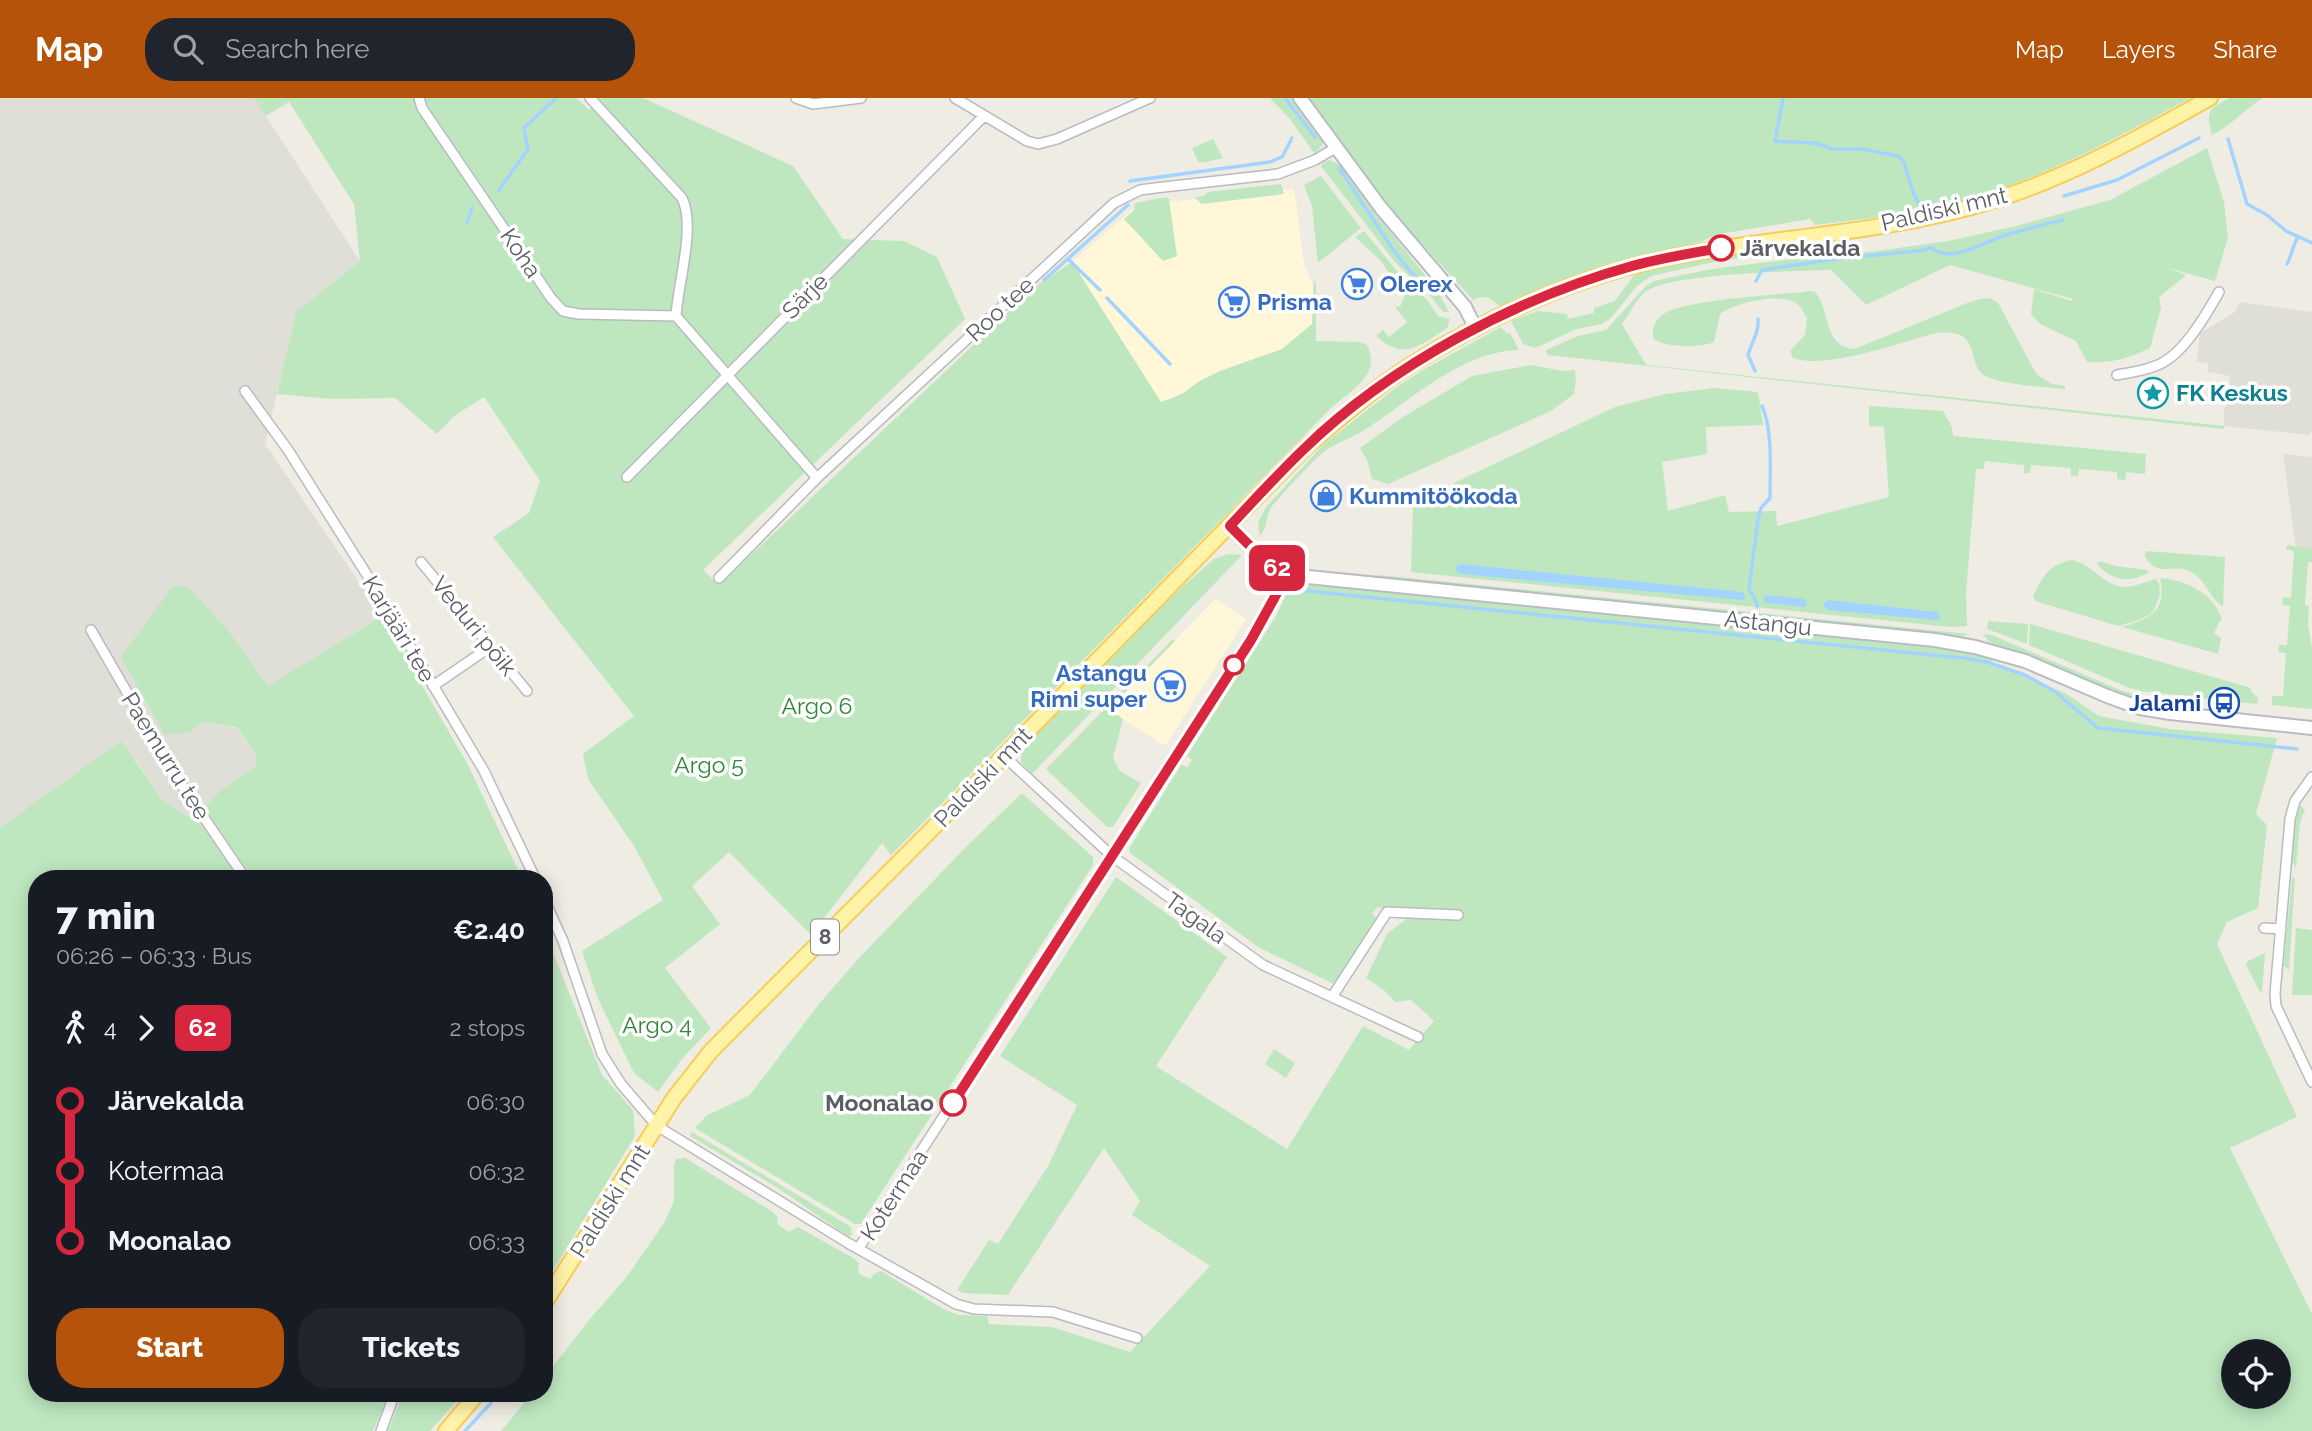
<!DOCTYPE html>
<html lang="en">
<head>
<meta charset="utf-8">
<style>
	:root { --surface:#171b24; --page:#20242c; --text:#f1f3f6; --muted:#9ea1a6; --accent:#b45309 }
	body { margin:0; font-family:Raleway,sans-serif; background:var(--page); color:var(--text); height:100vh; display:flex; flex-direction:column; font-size:26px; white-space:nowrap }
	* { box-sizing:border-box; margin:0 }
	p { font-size:23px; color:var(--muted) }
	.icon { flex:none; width:38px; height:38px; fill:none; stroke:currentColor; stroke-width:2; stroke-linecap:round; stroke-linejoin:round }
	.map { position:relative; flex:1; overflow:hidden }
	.details { position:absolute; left:28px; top:772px; width:525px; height:532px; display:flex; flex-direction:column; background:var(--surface); border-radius:28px; box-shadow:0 4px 18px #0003 }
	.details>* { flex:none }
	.badge { padding:0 14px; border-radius:10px; font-size:24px; line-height:46px }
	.tools { position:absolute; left:2221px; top:1241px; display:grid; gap:14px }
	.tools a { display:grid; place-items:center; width:70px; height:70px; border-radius:50%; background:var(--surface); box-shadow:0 4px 18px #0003; font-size:35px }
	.map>.badge { position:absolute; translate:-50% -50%; box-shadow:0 0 0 4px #fff }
	.legs { display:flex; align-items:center; gap:10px; height:77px; padding:0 28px; font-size:23px }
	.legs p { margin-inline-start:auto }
	.overview { display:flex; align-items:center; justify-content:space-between; height:119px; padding:0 28px }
	h1 { font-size:38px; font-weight:800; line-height:52px }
	.action { display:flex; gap:14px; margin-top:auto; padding:14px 28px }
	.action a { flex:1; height:80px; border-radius:28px; background:var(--accent); color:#fff; font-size:28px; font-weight:800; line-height:80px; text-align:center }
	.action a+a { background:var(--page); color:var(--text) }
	ul { padding:0 28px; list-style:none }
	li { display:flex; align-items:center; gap:24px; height:70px; font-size:26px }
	li i { display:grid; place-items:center; width:10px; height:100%; margin:0 9px; background:currentColor }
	li i::after { content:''; width:18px; height:18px; margin:-9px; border:5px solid; border-radius:50%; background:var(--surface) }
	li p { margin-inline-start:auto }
	li:first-child i { background:linear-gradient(#0000 50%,currentColor 0) }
	li:last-child i { background:linear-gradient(currentColor 50%,#0000 0) }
	header { display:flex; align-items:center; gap:42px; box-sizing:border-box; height:98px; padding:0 35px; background:var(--accent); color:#fff }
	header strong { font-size:33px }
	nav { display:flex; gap:38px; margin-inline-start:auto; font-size:24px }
	.search { width:490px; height:63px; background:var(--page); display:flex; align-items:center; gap:18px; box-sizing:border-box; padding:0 24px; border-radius:28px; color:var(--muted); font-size:26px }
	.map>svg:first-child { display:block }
	.commercial { fill:#fff7d8 }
	.industrial { fill:#dfded7 }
	.green { fill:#bee7bf; fill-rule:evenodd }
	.water { fill:#a3d4ff }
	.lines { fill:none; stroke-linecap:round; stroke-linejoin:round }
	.stream { stroke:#a3d4ff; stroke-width:3.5 }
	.street-casing { stroke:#b8bbc0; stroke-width:12 }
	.secondary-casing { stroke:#b9bcc2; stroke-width:16 }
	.primary-casing { stroke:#f7cd54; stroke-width:18 }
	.street { stroke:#fff; stroke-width:9 }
	.secondary { stroke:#fff; stroke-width:12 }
	.primary { stroke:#fff3a8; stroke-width:14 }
	.line-1-casing { stroke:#fff; stroke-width:16 }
	.line-1 { stroke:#d7263d; stroke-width:10 }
	.stop-1-dot { fill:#fff; stroke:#d7263d; stroke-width:3.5 }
	.labels { text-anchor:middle; stroke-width:7; stroke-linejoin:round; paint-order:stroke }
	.shield { fill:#fff; stroke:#8c8f92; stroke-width:2 }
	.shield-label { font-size:21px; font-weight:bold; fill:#5b5f64 }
	.street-label { font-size:23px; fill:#5b5f64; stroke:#fff }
	.stop-label { font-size:23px; font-weight:bold; fill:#5b5f64; stroke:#fff; text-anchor:start }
	.shop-label { font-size:23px; font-weight:bold; fill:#366cbe; stroke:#fff; text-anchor:start }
	.culture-label { font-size:23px; font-weight:bold; fill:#0d838f; stroke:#fff; text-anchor:start }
	.transit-label { font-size:23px; font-weight:bold; fill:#164399; stroke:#fff; text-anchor:end }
	.park-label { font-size:23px; fill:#318637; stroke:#fff }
</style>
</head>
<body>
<header>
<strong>Map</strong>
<div class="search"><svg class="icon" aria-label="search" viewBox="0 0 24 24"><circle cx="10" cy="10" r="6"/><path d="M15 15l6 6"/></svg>Search here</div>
<nav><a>Map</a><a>Layers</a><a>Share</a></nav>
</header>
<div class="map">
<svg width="2312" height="1333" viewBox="0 0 2312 1333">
	<rect width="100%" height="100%" fill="#efece3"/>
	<path class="commercial" d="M1294 91 1304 165 1313 188 1312 251 1161 304 1072 164 1138 107Z
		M1215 501 1246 521 1165 648 1108 612Z"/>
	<path class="industrial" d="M0 0H254L360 163 296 214 265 346 382 518 268 588 228 532 189 634 204 624 238 631 256 656V668L214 698 206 706 202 707 203 728 164 704 136 662 0 730Z
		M2240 204 2312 214V332L2309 337 2224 328V310L2228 306 2230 278 2208 274V265L2197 264 2200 235 2235 214Z
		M2283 356 2312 359V451L2296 450Z"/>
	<path class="green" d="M254 0H576L589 12 599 0H643L793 68 843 141 904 143 937 159 965 221 703 472 719 487 1035 189 1072 164 1161 304 1182 296 1198 284 1220 273 1282 251 1312 226 1314 182 1316 186V243L1359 244 1367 247C1382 276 1352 292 1333 308L891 757 882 745 811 837 729 754 692 788 720 826 665 870 711 930 682 961 658 994 634 975 598 901 582 853 663 802 634 748 588 681 583 656 634 618 493 439 529 415 540 383 484 299 454 318 437 336 395 300 332 301 277 296 296 214 360 163 354 106 289 4 266 18Z
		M1270 0H1294C1300 8 1322 33 1323 42 1323 48 1319 52 1314 55L1290 21Z
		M1309 0H2190C2115 41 2040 82 1957 105 1911 117 1862 121 1815 127L1810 121 1719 136 1700 144 1613 164 1550 186 1500 208C1490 200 1485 196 1473 202L1385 105Z
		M2229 0H2263C2245 11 2232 27 2212 37 2205 13 2209 11 2229 0Z
		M1213 41 1223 60 1206 64H1198L1192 50Z
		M2207 50 2224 104 2228 140 2215 183 2165 169 2186 177 2159 199 2161 210 2150 250C2126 261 2114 265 2087 264L2076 243 2040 226 2031 216 2034 191 2072 203 2073 201 1950 167 1866 207 1831 172C1799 173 1664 175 1644 195 1635 203 1629 217 1622 226L1646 267 2224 328V331L1548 257 1546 254V252L1578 238 1606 232 1646 188 1654 183 1712 171 1839 155 1869 154 1948 143 2016 128 2110 102Z
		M1329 62 1341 67 1375 115 1437 192 1449 214H1443L1432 200 1394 163 1321 68 1324 64Z
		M1321 78 1361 130 1318 165 1312 108 1304 87Z
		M1281 86 1284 96 1201 106 1195 99 1204 98 1208 94Z
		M1166 99 1169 101 1177 158 1163 163 1124 121 1134 112 1135 105Z
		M1364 133 1405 183 1397 187 1381 163 1355 139Z
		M1813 145 1809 150 1718 163 1651 178 1637 188 1611 220 1602 226 1576 231 1540 248 1534 250 1523 246 1511 223 1538 213 1567 216 1568 221 1594 215V210L1615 203 1634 177 1686 164 1746 153Z
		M1407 185 1428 203 1438 218 1450 221 1447 230C1420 247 1404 264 1376 238L1383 232 1389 239 1407 224 1396 210V208L1400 209 1404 199 1398 190Z
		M1811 193 1815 194C1831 211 1822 249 1855 251L1967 205C1978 202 1988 196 1998 205L2037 277 2052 286 2065 288V291C2044 288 2002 288 1984 277 1965 264 1984 230 1936 235 1902 244 1826 272 1793 260L1790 253 1805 237 1807 220C1803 213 1800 206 1792 203 1775 196 1734 205 1720 216L1714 244C1701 250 1663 250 1653 240 1652 230 1655 222 1663 216 1687 201 1779 197 1811 193Z
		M1501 229 1506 235H1510L1518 250 1517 252C1459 255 1413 301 1366 331 1351 341 1333 345 1320 357 1303 373 1287 391 1272 408 1265 418 1268 430 1260 438L1258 430 1259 422 1267 408 1323 347 1394 291 1423 272Z
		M1531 267 1563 273 1575 272 1576 283 1574 296 1551 313 1388 386 1372 381 1367 362 1360 350 1403 319 1472 278Z
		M1714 290 1758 294 1763 327 1706 329 1707 356 1662 364 1668 413 1725 397 1729 414 1776 413 1777 428 1889 399 1884 329 1869 328V308L1943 313 1952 329 1953 338 2146 356 2145 376 2126 374 2125 382 2117 381V374L2079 371 2078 378H2071V370L2031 367 2030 375H2024V367L1985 363 1984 371H1976L1966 496 1967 528 1951 529 1411 474 1413 409 1456 384 1615 309 1665 296Z
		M2287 447 2312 451V464H2308L2305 507 2309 508 2308 527 2312 550V611L2272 607V598H2283L2286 555 2278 554 2279 547H2287L2290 508 2282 507 2283 499 2291 500 2294 453 2286 451Z
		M2147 453 2225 459 2223 509C2209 499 2205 480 2189 473 2171 465 2158 481 2144 457Z
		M1228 456 1242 457 1032 676 1021 664 1022 651 1170 500 1214 461Z
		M2072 462C2093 466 2105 490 2127 489 2137 488 2146 484 2155 481L2159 485 2160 497 2154 512 2149 517 2138 522 2118 528 2035 503 2033 499C2042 479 2049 466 2072 462Z
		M2099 463 2116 468 2147 472 2149 474C2130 486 2112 483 2097 466Z
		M1379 477 1969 536 1960 539 1905 534 1377 481Z
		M2160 480C2186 482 2214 495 2222 522L2220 523 2214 535 2221 540 2218 556 2122 529C2151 520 2167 513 2160 480Z
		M1295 486 1341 488 1966 553 1992 560 1991 565 2065 595 2099 618 2170 631 2277 640 2256 716 2267 727 2258 810 2227 824 2217 846 2297 1019 2230 1050 2312 1216V1333H501L532 1295H544V1280L589 1222 625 1181 664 1125 674 1103V1067L676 1061 685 1060 773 1114 778 1120 777 1126 789 1134 798 1129 855 1161 859 1165 858 1175 870 1181 874 1176 881 1173 945 1212 959 1217 987 1218 989 1226 1052 1229 1130 1254 1210 1168 1132 1117 1140 1103 1104 1050 1008 1197 963 1195 957 1192 989 1142 998 1146 1048 1068 1077 1007 1000 958 1116 779 1227 859 1156 968 1287 1051 1363 928 1409 952 1434 923 1411 902 1395 904 1384 892 1366 880 1387 836 1411 817 1377 809 1372 816 1379 822 1336 887 1258 849 1130 755 1129 751 1181 667 1187 669 1192 662 1187 658 1275 520 1289 490ZM2233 1253H2278V1298H2233Z
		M173 488 188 489 228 532 268 588 382 518 468 667 522 780H253L201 707 207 706 214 698 256 668V656L238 630 204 624 190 634 165 637 121 559Z
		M1988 523 2028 526 2027 546 1987 531Z
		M2030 526 2251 590V594L2258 600 2257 606 2141 593 2127 589 2029 547Z
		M1983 536 1992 537 2120 592 2140 598 2197 604 2202 608C2194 608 2184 611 2176 610 2114 604 2048 563 1989 544Z
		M1172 542 1175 543 1109 611 1123 621 1113 660 1120 673 1141 685 1113 729H1107L1046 671Z
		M121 643 164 704 203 728 239 780H37V1295H390L373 1333H0V730Z
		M1022 695 1093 759V767L861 1126H855L695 1030 706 1018 750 997 819 906 858 861 965 750Z
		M2300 707 2305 712 2300 724 2296 769 2291 763 2295 726Z
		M2292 780H2295L2289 872 2284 868V862Z
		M2296 830 2312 832V897H2292Z
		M544 832 602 977 633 1012 635 1038 544 1187Z
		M2265 855 2262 894H2260L2246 867 2248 863Z
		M1274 951 1295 965 1286 980 1265 966Z
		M692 1034 851 1129 852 1136 849 1139 778 1090 690 1038Z
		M403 1295H464L430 1333H388Z"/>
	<path class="water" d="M1460 466 1743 494 1746 500 1743 502 1460 476 1456 473V469Z
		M1766 497 1805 501 1807 507 1804 509 1765 505 1763 499Z
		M1828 502 1938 514 1940 520 1937 522 1828 512 1824 509V505Z"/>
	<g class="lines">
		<path class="stream" d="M1285 0 1315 39
			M1783 0 1775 43 1815 45 1832 51H1861L1898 58 1904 64 1914 97 1919 106
			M2228 41 2247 106 2267 117 2286 133 2312 145
			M1339 70 1394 153 1415 179
			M1130 83 1270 64 1282 59 1292 40
			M499 92 528 51 524 30 556 0
			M2064 98 2117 82 2199 40
			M467 124 472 110
			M1069 162 1100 192
			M2287 166C2292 157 2292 149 2298 139
			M1044 182 1128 107
			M1756 183 1762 172 1836 161 1926 152 1930 149C1952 168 1986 142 2009 136 2027 131 2045 126 2063 122
			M1107 200 1170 266
			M1755 273 1748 257C1752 243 1759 235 1758 221
			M1307 493 1971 561 1990 565 2025 577 2054 593 2098 630 2297 651
			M1757 509V505L1749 491 1758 421 1761 410 1770 400C1770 373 1773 332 1762 308
			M465 1333 491 1305"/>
		<g class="street-casing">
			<path id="street" d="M419 0 422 10 551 200 563 213 579 216 676 218 817 380
				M590 0 682 100C696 128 678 185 676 218
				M796 0 813 6 861 0
				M955 0 1027 43 1038 46 1057 41 1150 0
				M2117 277C2132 274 2146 273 2160 266 2184 255 2206 217 2219 194
				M245 293 288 352 374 488 484 673 535 780
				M627 379 984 18
				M421 464 527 593
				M719 480 817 380 1114 105 1140 92 1155 90 1278 76 1315 62 1337 49
				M91 532 173 674 245 780
				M433 588 490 549
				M1004 658 1112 758 1263 867 1418 939
				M2312 679 2295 703 2290 721 2275 896 2276 908 2312 984
				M544 801 563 843 602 956 621 986 657 1028 848 1145 956 1206 974 1211 1053 1214 1137 1240
				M2264 830 2281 831
				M1332 899 1387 814 1458 817
				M858 1151 1251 542 1288 475
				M381 1333 395 1295"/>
		</g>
		<g class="secondary-casing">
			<path id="secondary" d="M1300 0 1381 110 1465 209 1476 231
				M1230 428C1251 450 1268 469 1298 478L1935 542 1975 549 2025 563 2107 598 2140 610 2170 615 2312 630"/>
		</g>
		<g class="primary-casing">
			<path id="primary" d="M544 1206 674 1000 711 953 929 734 1305 350C1338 322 1372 292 1409 268 1490 217 1583 176 1677 158 1776 139 1878 135 1975 108 2058 85 2135 42 2210 0
				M446 1333 478 1295"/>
		</g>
		<use href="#street" class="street"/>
		<use href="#secondary" class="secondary"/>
		<use href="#primary" class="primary"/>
	</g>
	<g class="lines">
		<g class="line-1-casing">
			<path id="line-1" d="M953 1005 1251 542 1288 475 1265 463 1230 428C1254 402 1278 376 1304 351 1390 267 1517 200 1632 168 1661 160 1692 155 1721 150"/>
		</g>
		<use href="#line-1" class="line-1"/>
	</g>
	<defs>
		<g id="supermarket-ring" transform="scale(1.575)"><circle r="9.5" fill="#fff" stroke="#3f7fe0" stroke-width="1.5"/><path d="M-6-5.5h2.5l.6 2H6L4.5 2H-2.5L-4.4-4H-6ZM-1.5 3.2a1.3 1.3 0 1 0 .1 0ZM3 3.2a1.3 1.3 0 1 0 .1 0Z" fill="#3f7fe0"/></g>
		<g id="sight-ring" transform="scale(1.575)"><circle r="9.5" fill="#fff" stroke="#0f9aa8" stroke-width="1.5"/><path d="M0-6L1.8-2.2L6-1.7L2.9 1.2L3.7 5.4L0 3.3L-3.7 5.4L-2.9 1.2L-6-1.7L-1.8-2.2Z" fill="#0f9aa8"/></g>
		<g id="shop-ring" transform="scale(1.575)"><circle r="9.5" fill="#fff" stroke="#3f7fe0" stroke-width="1.5"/><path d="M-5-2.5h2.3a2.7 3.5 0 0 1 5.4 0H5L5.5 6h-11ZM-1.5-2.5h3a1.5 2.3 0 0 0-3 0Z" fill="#3f7fe0"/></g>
		<g id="bus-ring" transform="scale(1.575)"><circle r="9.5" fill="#fff" stroke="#1a4fb4" stroke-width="1.5"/><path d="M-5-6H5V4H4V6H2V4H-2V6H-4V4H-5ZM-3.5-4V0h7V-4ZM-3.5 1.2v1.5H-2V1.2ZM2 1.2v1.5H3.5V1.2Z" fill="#1a4fb4"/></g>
	</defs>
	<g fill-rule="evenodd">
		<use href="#supermarket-ring" x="1357" y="186"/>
		<use href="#supermarket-ring" x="1234" y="204"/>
		<use href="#sight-ring" x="2153" y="295"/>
		<use href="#shop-ring" x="1326" y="398"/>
		<use href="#supermarket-ring" x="1170" y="588"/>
		<use href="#bus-ring" x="2224" y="605"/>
	</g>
	<g class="stop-1-dot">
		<circle cx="1721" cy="150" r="12"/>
		<circle cx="1234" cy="567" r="9"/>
		<circle cx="953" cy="1005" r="12"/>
	</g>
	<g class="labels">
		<rect class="shield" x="811" y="821.5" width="28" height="35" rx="5"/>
		<g class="shield-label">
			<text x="825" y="846">8</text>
		</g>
		<g class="street-label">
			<text transform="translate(1944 111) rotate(-13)" y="8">Paldiski mnt</text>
			<text transform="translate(521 155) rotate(56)" y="8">Koha</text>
			<text transform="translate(805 198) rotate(-45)" y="8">Särje</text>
			<text transform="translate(1000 211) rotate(-43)" y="8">Roo tee</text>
			<text transform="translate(1768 525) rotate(6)" y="8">Astangu</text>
			<text transform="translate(474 528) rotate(51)" y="8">Veduri põik</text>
			<text transform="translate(399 531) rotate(59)" y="8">Karjääri tee</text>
			<text transform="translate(166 658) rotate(58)" y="8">Paemurru tee</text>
			<text transform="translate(983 679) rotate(-46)" y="8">Paldiski mnt</text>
			<text transform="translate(1196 820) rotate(36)" y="8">Tagala</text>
			<text transform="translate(894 1097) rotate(-57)" y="8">Kotermaa</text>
			<text transform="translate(610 1103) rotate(-58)" y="8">Paldiski mnt</text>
		</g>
		<g class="stop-label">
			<text x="1740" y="158">Järvekalda</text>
			<text x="934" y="1013" text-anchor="end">Moonalao</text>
		</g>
		<g class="shop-label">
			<text x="1380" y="194">Olerex</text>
			<text x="1257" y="212">Prisma</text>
			<text x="1349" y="406">Kummitöökoda</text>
			<text x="1147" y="583" text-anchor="end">Astangu<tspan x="1147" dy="26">Rimi super</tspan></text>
		</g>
		<g class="culture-label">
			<text x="2176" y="303">FK Keskus</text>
		</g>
		<g class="transit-label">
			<text x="2201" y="613">Jalami</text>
		</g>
		<g class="park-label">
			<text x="817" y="616">Argo 6</text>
			<text x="709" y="675">Argo 5</text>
			<text x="657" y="935">Argo 4</text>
		</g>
	</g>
</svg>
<div class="tools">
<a><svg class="icon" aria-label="locate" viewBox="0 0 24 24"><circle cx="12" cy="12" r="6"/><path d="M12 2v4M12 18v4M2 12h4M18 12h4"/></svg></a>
</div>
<b class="badge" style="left:1277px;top:470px;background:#d7263d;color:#fff">62</b>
<section class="details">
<div class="overview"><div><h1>7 min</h1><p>06:26 – 06:33 · Bus</p></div><b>€2.40</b></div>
<div class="legs"><svg class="icon" aria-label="walk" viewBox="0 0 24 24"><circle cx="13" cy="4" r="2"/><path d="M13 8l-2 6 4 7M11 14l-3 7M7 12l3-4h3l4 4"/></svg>4<svg class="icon" aria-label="forward" viewBox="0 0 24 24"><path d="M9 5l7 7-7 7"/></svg><b class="badge" style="background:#d7263d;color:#fff">62</b><p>2 stops</p></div>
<ul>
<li><i style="color:#d7263d"></i><b>Järvekalda</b><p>06:30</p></li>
<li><i style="color:#d7263d"></i><span>Kotermaa</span><p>06:32</p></li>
<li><i style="color:#d7263d"></i><b>Moonalao</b><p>06:33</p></li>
</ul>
<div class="action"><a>Start</a><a>Tickets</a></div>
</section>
</div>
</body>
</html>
